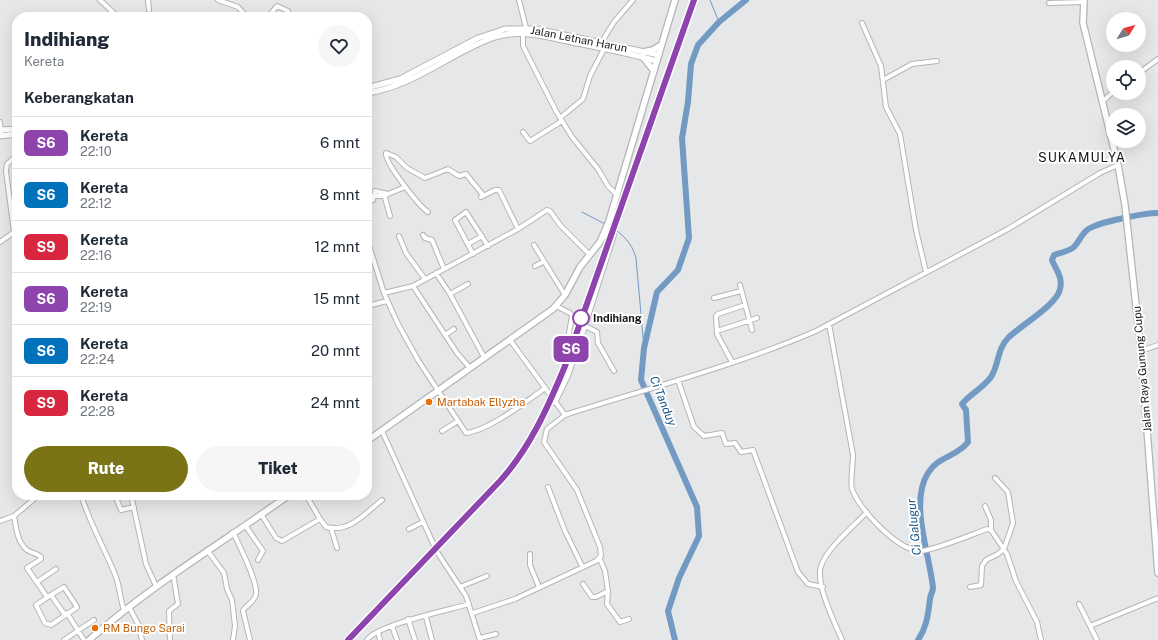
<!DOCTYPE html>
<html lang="id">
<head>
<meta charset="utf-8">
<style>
	:root { --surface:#fff; --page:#f6f6f7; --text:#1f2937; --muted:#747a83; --line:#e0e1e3; --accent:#7a7417 }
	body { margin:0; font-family:"Public Sans",sans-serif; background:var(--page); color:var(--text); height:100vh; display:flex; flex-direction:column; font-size:15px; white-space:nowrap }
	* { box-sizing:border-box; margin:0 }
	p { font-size:13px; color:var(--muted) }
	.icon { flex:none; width:22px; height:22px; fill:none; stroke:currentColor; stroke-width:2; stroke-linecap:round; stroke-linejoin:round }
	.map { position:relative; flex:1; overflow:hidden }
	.side { position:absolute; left:12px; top:12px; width:360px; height:488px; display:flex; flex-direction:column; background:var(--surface); border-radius:16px; box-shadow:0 4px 16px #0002 }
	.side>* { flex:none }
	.badge { padding:0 8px; border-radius:6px; font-size:14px; line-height:26px }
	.needle { width:26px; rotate:53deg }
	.tools { position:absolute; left:1106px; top:12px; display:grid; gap:8px }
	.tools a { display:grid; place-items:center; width:40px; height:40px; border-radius:50%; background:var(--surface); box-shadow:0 4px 16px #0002; font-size:20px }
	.map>.badge { position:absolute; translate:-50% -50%; box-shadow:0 0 0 2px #fff }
	h2 { padding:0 12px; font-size:15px; line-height:36px }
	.round { display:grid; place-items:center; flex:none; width:42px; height:42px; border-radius:21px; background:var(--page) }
	.overview { display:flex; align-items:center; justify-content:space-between; height:68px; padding:0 12px }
	h1 { font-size:19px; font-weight:800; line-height:30px }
	.cta { display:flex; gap:8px; margin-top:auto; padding:8px 12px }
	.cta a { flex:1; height:46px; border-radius:24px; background:var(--accent); color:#fff; font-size:16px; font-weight:800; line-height:46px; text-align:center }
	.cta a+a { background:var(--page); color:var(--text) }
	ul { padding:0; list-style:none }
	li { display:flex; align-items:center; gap:12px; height:52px; padding:0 12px; border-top:1px solid var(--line) }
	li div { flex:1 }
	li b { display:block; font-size:15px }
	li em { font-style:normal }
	li .badge { min-width:44px; font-weight:700; text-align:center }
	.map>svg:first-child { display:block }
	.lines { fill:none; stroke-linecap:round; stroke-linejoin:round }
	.stream { stroke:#729ac2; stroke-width:1 }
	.river { stroke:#729ac2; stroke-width:6 }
	.minor-casing { stroke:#b5b5b7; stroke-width:6 }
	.major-casing { stroke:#b5b5b7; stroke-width:7 }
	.highway-casing { stroke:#b5b5b7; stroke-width:8 }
	.minor { stroke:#fff; stroke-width:4 }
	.major { stroke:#fff; stroke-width:5 }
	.highway { stroke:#fff; stroke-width:5.5 }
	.rail { stroke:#7a7b7c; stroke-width:1 }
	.line-casing { stroke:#fff; stroke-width:9 }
	.line { stroke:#8e44ad; stroke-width:6 }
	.stop-dot { fill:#fff; stroke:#8e44ad; stroke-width:2 }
	.food-dot { fill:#e8710a; stroke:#fff; stroke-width:1.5 }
	.labels { text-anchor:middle; stroke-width:4; stroke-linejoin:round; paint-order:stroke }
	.street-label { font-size:11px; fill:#161717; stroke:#fff }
	.stop-label { font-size:11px; font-weight:bold; fill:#161717; stroke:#fff; text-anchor:start }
	.food-label { font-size:11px; fill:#c56008; stroke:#fff; text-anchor:start }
	.water-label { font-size:12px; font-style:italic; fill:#185689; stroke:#fff }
	.quarter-label { font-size:13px; letter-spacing:1px; fill:#161717; stroke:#fff }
</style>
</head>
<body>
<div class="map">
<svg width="1158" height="640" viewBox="0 0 1158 640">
	<rect width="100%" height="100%" fill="#e6e7e9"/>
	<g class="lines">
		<path class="stream" d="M710 0 719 22
			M582 212 605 224
			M609 226C623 234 632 243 636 258L644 348"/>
		<path class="river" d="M675 640 668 611 679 578 699 536 697 507 641 380 644 348 657 292 678 270 689 238 682 138 688 102 691 64 698 45 719 22 746 0
			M918 640C927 627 928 614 930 599 930 595 933 592 933 588 930 555 909 503 928 473 938 456 957 457 968 442L966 410 962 404C970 394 983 388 991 377 999 365 997 349 1008 338 1021 325 1057 305 1060 289 1063 277 1056 270 1052 260L1054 255C1060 253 1069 251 1074 247 1079 242 1081 235 1087 230 1097 222 1145 213 1158 213"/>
		<g class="minor-casing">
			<path id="minor" d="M100 0 118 17
				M148 0 149 10
				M218 0 238 7 247 17
				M519 0 526 28
				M1049 3 1084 2
				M268 17 277 6 288 11
				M862 23 881 66 886 107 900 134 916 230 926 272
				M523 33V46L556 111 572 137 598 169 608 186 617 195
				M601 43 614 22 633 0
				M1139 73 1158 59
				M883 80 912 64 937 61
				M1102 102 1113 92
				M560 118 583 99 590 76 604 49
				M0 122 1 132
				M523 132 530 141 562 121
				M17 155 7 164 6 171 14 232 17 233
				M386 194 385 198 390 216
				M373 196H384
				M481 197 495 190H499L518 229
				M373 200 375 191 388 194 405 187
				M11 206 17 205
				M428 212C419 206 384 162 386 153L396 157 407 168 425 178 448 169 459 176 466 174 483 195
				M423 235 425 238 432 240 444 269
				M399 236 406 253 425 279
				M367 239 384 293 398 324 418 360 466 433C490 430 525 402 544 389
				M0 242 14 232
				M468 244 482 236
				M534 245 565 295
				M473 254 455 220 466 212 488 246
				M535 266 543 262
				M436 273 450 294 484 357
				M740 285 752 330
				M413 286 457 353 470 368
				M384 293 413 286 518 229 547 210 550 211 560 225 590 255
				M450 294 468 284
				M714 298 741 291
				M367 306 387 301
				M556 306 570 313 572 316 566 350
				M829 324 853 455C853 463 850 485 852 489 860 510 897 550 920 551 933 551 973 534 987 529L991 530 1007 554 1016 581 1037 622 1041 640
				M585 326 614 235 609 232 606 237H602
				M717 331 757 318
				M445 335 454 329
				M510 340 565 415C649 388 735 366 816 331L1008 229 1100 173 1118 165
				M1141 351 1158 345
				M732 362 717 334 716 316 718 314 745 305
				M678 380 694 427 704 436 722 433 726 444 735 443 741 452 753 450 798 572 808 584 823 587
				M555 403 568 376 585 326 597 332 598 343 614 371
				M382 431 437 552 466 596 480 640
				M442 431 458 421
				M548 487 565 531 582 566
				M81 495C90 524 105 549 116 577 120 588 120 599 124 610
				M115 495 121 510 134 507
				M131 495 146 564 156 586
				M985 506 991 520V530
				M261 514 276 538 282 541 320 519 306 495
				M14 516C16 527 17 542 27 550 31 553 37 553 41 557
				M320 519 326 527C350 533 364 514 382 500
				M0 521 14 516 39 495
				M245 525 263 551 258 560
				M331 528 337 548
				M409 529 423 522
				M233 532C239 545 258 582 256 594 255 602 246 605 243 611L250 640
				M207 550 224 573 227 589 232 600 235 626 233 640
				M530 554V565L539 587
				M41 559 27 568 47 597
				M600 559 605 571 608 591 607 604 620 622 629 619
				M37 582 56 569
				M583 584 592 597H596L608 591
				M460 587 487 576
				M970 587 981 585 982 566 986 560 998 554 1004 549 1013 523 1008 492 995 478
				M51 595 36 605 45 623 51 625 76 608 77 607 64 587 51 595 65 615
				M1079 604 1097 640
				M129 607 138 624 142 640
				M67 613 84 640
				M473 613 515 599 596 561 601 556 600 547 577 490 544 442 547 429 565 415
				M426 617 432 640
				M408 619 415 640
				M392 626 397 640
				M1090 626 1158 598
				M378 632 380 640
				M480 638 496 634
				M64 640 94 620
				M170 640 169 611 178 604 173 574
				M367 640C376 625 449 610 469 604
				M842 640C835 623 815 584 821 566 827 548 853 527 867 512"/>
		</g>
		<g class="major-casing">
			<path id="major" d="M367 88 400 79 478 38 505 29H536L659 55
				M367 93C414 86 449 54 492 38 521 27 553 39 582 44 607 49 632 54 657 61
				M0 130 17 129
				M0 136 17 134"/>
		</g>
		<g class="highway-casing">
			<path id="highway" d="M1084 0 1083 23 1118 165 1125 205 1141 351 1158 573
				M643 52 653 50 661 45
				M643 57 654 71
				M367 441 553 309 565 295 580 267 600 242 609 221 675 0
				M89 640C151 585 222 543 289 495"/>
		</g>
		<use href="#minor" class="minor"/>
		<use href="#major" class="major"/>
		<use href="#highway" class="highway"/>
		<path class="rail" d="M348 640 500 481C530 448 548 407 565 366L694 0"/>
	</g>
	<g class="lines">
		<g class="line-casing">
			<path id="line" d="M348 640 500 481C530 448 548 407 565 366L694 0"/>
		</g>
		<use href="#line" class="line"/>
	</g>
	<circle class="stop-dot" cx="581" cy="318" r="8"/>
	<g class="food-dot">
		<circle cx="429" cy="402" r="4"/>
		<circle cx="95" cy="628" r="4"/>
	</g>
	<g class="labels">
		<g class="street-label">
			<text transform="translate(579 39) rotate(11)" y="4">Jalan Letnan Harun</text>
			<text transform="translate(1142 369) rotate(-95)" y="4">Jalan Raya Gunung Cupu</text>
		</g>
		<g class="stop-label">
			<text x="593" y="322">Indihiang</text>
		</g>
		<g class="food-label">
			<text x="437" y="406">Martabak Ellyzha</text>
			<text x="103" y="632">RM Bungo Sarai</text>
		</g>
		<g class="water-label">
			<text transform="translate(663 401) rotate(68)" y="4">Ci Tanduy</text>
			<text transform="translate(914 527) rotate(-96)" y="4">Ci Galugur</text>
		</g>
		<g class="quarter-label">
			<text x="1082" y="162">SUKAMULYA</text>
		</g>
	</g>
</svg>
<div class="tools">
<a><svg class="needle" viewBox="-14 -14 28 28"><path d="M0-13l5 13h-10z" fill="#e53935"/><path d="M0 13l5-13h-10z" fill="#747a83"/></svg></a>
<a><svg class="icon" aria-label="locate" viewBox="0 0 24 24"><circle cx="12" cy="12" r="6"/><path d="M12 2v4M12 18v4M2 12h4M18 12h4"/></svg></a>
<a><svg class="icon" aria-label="layers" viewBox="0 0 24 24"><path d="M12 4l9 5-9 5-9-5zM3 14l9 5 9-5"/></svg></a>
</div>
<b class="badge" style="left:571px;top:349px;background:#8e44ad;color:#fff">S6</b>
<section class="side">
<div class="overview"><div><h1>Indihiang</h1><p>Kereta</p></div><a class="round"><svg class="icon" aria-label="heart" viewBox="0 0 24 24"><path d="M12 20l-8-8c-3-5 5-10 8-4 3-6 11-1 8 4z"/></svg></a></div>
<h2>Keberangkatan</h2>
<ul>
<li><span class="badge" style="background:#8e44ad;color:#fff">S6</span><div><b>Kereta</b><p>22:10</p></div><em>6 mnt</em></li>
<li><span class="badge" style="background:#0072bc;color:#fff">S6</span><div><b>Kereta</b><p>22:12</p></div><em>8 mnt</em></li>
<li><span class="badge" style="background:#d7263d;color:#fff">S9</span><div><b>Kereta</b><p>22:16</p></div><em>12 mnt</em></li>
<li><span class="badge" style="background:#8e44ad;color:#fff">S6</span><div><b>Kereta</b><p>22:19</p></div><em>15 mnt</em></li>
<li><span class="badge" style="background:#0072bc;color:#fff">S6</span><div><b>Kereta</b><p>22:24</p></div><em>20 mnt</em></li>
<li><span class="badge" style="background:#d7263d;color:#fff">S9</span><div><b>Kereta</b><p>22:28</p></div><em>24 mnt</em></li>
</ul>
<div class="cta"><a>Rute</a><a>Tiket</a></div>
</section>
</div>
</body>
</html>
